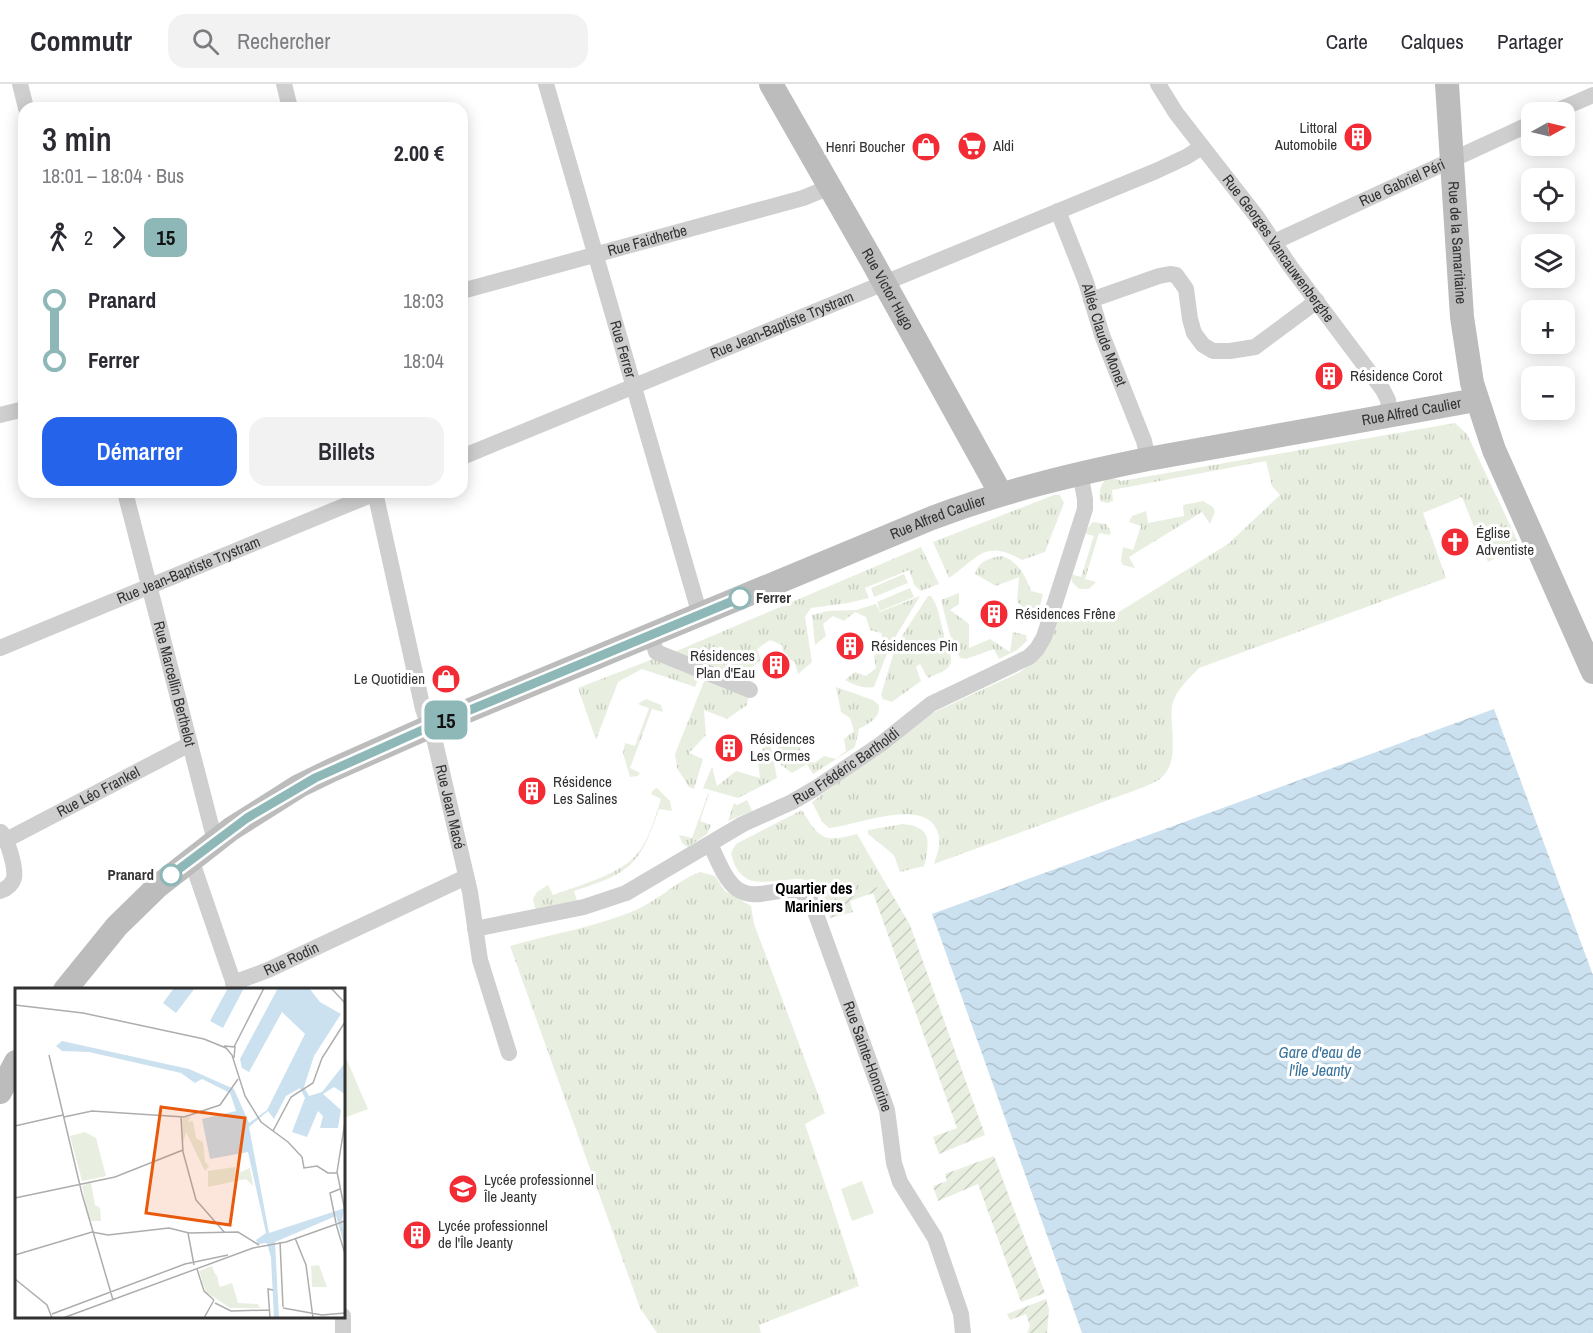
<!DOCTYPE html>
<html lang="fr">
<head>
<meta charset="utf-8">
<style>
	:root { --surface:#fff; --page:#f2f2f3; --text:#2b2b33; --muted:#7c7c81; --line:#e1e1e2; --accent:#2563eb }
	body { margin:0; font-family:"Archivo Narrow",sans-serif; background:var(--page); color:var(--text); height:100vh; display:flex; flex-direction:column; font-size:22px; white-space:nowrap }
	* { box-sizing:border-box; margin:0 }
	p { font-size:20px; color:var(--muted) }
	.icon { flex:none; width:33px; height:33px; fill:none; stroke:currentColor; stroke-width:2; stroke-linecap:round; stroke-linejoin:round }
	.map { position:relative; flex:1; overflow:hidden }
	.panel { position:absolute; left:18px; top:18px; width:450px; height:396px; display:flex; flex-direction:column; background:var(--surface); border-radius:18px; box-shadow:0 3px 15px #0003 }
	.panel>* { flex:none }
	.badge { padding:0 12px; border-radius:9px; font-size:21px; line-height:39px }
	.needle { width:39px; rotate:82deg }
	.tools { position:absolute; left:1521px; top:18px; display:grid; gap:12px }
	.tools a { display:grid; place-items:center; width:54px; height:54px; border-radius:12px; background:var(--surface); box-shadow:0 3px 15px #0003; font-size:30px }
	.map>.badge { position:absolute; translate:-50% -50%; box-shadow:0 0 0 3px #fff }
	.legs { display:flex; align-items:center; gap:9px; height:66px; padding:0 24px; font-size:20px }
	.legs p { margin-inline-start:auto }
	.summary { display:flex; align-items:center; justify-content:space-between; height:102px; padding:0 24px }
	h1 { font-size:33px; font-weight:600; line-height:45px }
	.button { display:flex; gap:12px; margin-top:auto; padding:12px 24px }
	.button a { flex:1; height:69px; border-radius:18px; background:var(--accent); color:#fff; font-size:24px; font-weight:600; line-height:69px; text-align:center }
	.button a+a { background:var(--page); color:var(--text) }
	ul { padding:0 24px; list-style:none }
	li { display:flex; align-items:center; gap:21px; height:60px; font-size:22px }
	li i { display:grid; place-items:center; width:9px; height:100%; margin:0 8px; background:currentColor }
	li i::after { content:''; width:15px; height:15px; margin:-8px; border:4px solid; border-radius:50%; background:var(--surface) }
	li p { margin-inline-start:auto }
	li:first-child i { background:linear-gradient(#0000 50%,currentColor 0) }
	li:last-child i { background:linear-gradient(currentColor 50%,#0000 0) }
	header { display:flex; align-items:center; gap:36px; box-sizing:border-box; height:84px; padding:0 30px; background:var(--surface); border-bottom:2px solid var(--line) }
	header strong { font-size:28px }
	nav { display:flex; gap:33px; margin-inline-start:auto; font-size:21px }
	.search { width:420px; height:54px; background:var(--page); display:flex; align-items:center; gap:15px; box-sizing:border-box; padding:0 21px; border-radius:18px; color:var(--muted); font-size:22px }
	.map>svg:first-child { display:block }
	.grass { fill:url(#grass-tufts) }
	.garden { fill:url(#garden-furrows) }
	.pitch { fill:#e8efe0 }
	.water { fill:url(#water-waves) }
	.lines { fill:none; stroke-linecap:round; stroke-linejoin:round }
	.street { stroke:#cfcfcf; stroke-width:16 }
	.secondary { stroke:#bcbcbc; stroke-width:24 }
	.line-1-casing { stroke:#fff; stroke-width:14 }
	.line-1 { stroke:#8eb8b7; stroke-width:9 }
	.stop-1-dot { fill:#fff; stroke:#8eb8b7; stroke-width:3 }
	.labels { text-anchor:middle; stroke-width:6; stroke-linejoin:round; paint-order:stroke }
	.poi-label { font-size:15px; fill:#323232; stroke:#fff; text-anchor:start }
	.street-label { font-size:15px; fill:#323232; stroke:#fff }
	.stop-label { font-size:15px; font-weight:bold; fill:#323232; stroke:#fff; text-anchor:start }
	.neighbourhood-label { font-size:16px; font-weight:bold; fill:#000; stroke:#fff }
	.water-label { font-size:16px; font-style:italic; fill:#38739c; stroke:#fff }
	.inset-road { fill:none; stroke:#adadad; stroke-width:1.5 }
	.view { fill:#e8590c; fill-opacity:0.15; stroke:#e8590c; stroke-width:3 }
	.inset-edge { fill:none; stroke:#323232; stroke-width:3 }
</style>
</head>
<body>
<header>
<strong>Commutr</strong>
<div class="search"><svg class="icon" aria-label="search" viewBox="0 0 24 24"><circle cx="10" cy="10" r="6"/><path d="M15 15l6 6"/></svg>Rechercher</div>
<nav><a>Carte</a><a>Calques</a><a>Partager</a></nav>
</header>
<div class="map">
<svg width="1593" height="1249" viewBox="0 0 1593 1249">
	<defs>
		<pattern id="grass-tufts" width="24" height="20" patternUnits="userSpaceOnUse" patternTransform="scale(1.5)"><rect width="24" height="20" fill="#e8efe0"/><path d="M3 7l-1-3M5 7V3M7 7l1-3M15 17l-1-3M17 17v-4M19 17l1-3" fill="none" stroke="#c7cdc1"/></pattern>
		<pattern id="garden-furrows" width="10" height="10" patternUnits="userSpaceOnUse" patternTransform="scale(1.5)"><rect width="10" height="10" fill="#e8efe0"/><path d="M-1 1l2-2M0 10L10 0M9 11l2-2" fill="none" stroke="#c7cdc1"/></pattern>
		<pattern id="water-waves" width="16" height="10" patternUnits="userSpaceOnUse" patternTransform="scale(1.5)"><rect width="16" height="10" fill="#cbe1f0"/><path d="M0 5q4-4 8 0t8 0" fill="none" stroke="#afc2ce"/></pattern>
	</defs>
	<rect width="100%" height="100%" fill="#fff"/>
	<path class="grass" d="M1455 339 1467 350 1519 460 1488 478 1462 413 1423 429 1446 494 1199 584C1189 595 1175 606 1172 622 1169 644 1181 677 1161 694 1157 698 1149 700 1144 703L934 780C936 772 941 762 939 753 931 709 856 742 829 744L822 738 812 718 926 632 1020 588 1037 575 1059 527 1092 536 1114 531 1228 460 1280 411 1272 402 1266 377 1112 406 1113 417 1107 419 1100 417C1098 402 1104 388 1121 397Z
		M1054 411H1060L1064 419 1045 468 1022 476C985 454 978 474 949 494L933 458Z
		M1203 417 1213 423 1215 428 1210 440 1202 428 1129 473 1135 484 1123 481 1121 477 1123 463 1133 466 1141 442 1129 438 1132 432 1146 427 1148 439 1184 432 1183 421Z
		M1093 438 1106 440 1111 448 1110 451 1099 449 1085 495 1096 498 1089 505H1079L1072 498 1071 490 1081 493 1094 452 1083 449Z
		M921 463 939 500 921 507 915 502 909 486 865 504 869 514 848 519 811 524 805 533 812 578 798 590 795 578 784 573 782 561 770 556 757 565 761 576 751 584 753 598 672 569Z
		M1002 472C1019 478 1025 491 1031 507L1043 510 1037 534 1017 518 1019 493 996 502 975 490C979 477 989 474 1002 472Z
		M959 509V520L950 526 969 540V564L990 555 1010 568 1013 548 1026 551 1027 557 1017 566 999 575 994 565 966 575 960 574 950 551 941 516Z
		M920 512 890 562 874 603C863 605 855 601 845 596L855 588 866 592 876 584 874 572 885 562 881 549 870 546 866 533 855 528 844 537 833 532 823 540 826 552 815 561 812 531 828 527 856 526 876 520 880 528Z
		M928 512H931C940 524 941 544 946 559 948 564 952 572 951 578 949 587 936 590 928 594L920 580 916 583 921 597 892 618 883 615 881 611 896 561Z
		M653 575 699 593 695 603 642 585 618 598 596 656 578 604Z
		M705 595 749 610 747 621 727 635 704 626 706 651 689 669 703 675 694 705 689 703 677 684 675 670Z
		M836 603 873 616 879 621C880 635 869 639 859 645L855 663 813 690 807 680 792 689 781 681 777 655 800 662 802 674 814 679 824 672 836 675 846 667 844 655 854 647 850 634 841 628Z
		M646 615 661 621 663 628 652 625 630 684 640 689 638 692 630 693 623 669 625 659 635 662 649 624 638 620Z
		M770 658 777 694 738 714 703 704 712 683 717 702 736 687 760 694 757 670Z
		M657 704 670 717 672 727 659 725C640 781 631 789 574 807L577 817 539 827 535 824 533 815 537 808 548 801 553 811C577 802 620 791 637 770 649 756 655 733 661 715L651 710 653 706Z
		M708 710H709L700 737 711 741 707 750 688 763 682 759 679 751 692 754Z
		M747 716 752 727 728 737 734 719 737 721Z
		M802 726C819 755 824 759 857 750L886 800 828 821C821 812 812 797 801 795 797 794 790 796 786 796 758 799 739 803 731 769L736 760Z
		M903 740C932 743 930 757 924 782L900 788 894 771 868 750V746Z
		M700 788 715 792 725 807 751 822 754 840 825 1029 805 1040 859 1202 759 1241 761 1249H657L640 1224 510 862C551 850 596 843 636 826 659 816 676 797 700 788Z"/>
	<path class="garden" d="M886 800 910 841 985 1051 939 1070 933 1053 957 1044 873 809 850 817 853 828 830 834 828 821Z
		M994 1072 1045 1209 1021 1218 978 1100 938 1117 933 1102 947 1097 945 1090Z
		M1046 1215 1049 1225 1047 1249H1027L1030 1242 1026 1230 1010 1236 1007 1230Z"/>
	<path class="pitch" d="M904 490 908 499 874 513 871 504Z
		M910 504 914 513 880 527 877 518Z
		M344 969 368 1025 344 1034Z
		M862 1097 874 1129 852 1137 841 1105Z"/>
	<path class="water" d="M1494 625 1593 891V1249H1082L932 830Z"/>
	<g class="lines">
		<g class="street">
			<path d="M20 0 26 24"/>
			<path d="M284 0 290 24"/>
			<path id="s1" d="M546 0 700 531"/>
			<path id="s2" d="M1158 0 1176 29 1257 133 1290 182 1383 306 1388 316 1390 332"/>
			<path d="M1554 28 1593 11"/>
			<path id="s3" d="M1058 127 1086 198 1102 251 1144 357 1148 375"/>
			<path id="s4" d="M1274 158 1532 39"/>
			<path id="s5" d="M462 207 803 114 830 103"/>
			<path d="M1091 216 1159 192 1170 190 1176 191 1186 205 1190 235 1194 249 1203 261 1213 267H1230L1255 263 1317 217"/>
			<path d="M0 331 24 325"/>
			<path id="s6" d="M462 373 1156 87 1186 73 1202 63"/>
			<path id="s7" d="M125 408 215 757"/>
			<path id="s8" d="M375 408 423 625 435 658 470 808 480 876 509 969"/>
			<path d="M651 551 656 568 750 606"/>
			<path id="s9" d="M0 564 378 408"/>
			<path id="s10" d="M6 756 190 660"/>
			<path id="s11" d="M710 760C717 774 724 795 737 805 761 822 794 790 812 819L887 1026 894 1079 900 1098 935 1154 961 1230 963 1249"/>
			<path d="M191 775 236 906"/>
			<path d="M0 807C6 805 12 801 14 794 16 784 8 756 1 748"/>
			<path id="s12" d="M475 845 584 823 626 809 743 740 792 718 816 704 881 660 931 620 1029 573 1037 565 1044 553 1085 425V415L1080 389"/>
			<path id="s13" d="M233 899 268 886 466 793"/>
			<path d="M343 1249V1232"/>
		</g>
		<g class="secondary">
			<path id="s14" d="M771 0 871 175 1001 410"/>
			<path id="s15" d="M1447 0 1462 233 1472 299 1494 366 1593 588"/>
			<path id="s16" d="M65 906 117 842 158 802 231 745 299 702 332 686 429 643 932 434C1003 407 1074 390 1148 375L1476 316"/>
			<path d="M0 1008 16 978"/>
		</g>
	</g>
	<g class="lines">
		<g class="line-1-casing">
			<path id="line-1" d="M171 791 247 734 315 694 429 643 740 514"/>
		</g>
		<use href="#line-1" class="line-1"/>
	</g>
	<defs>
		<g id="building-disc" transform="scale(1.5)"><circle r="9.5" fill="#f32b35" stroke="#fff"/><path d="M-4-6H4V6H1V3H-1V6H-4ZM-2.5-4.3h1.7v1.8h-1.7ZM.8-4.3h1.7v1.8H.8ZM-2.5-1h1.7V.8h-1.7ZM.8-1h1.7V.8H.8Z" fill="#fff"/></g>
		<g id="supermarket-disc" transform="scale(1.5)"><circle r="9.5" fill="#f32b35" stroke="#fff"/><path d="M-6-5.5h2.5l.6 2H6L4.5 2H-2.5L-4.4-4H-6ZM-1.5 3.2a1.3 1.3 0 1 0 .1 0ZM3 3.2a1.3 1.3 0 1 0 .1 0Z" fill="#fff"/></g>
		<g id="shop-disc" transform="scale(1.5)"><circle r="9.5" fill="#f32b35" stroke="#fff"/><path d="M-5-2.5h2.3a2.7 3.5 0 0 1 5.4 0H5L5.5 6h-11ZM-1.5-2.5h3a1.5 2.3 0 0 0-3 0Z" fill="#fff"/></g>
		<g id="church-disc" transform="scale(1.5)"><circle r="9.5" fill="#f32b35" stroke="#fff"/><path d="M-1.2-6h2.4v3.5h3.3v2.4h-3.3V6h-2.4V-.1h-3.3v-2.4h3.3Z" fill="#fff"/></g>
		<g id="school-disc" transform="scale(1.5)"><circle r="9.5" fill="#f32b35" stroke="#fff"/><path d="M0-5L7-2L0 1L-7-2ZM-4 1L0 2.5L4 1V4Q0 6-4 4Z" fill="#fff"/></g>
	</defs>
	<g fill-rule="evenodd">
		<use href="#building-disc" x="1358" y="53"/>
		<use href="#supermarket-disc" x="972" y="62"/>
		<use href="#shop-disc" x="926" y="63"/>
		<use href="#building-disc" x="1329" y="292"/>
		<use href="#church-disc" x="1455" y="458"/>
		<use href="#building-disc" x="994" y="530"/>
		<use href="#building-disc" x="850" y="562"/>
		<use href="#building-disc" x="776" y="581"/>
		<use href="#shop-disc" x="446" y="595"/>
		<use href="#building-disc" x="729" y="664"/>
		<use href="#building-disc" x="532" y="707"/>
		<use href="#school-disc" x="463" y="1105"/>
		<use href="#building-disc" x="417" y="1151"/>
	</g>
	<g class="stop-1-dot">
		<circle cx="740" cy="514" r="10"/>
		<circle cx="171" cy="791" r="10"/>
	</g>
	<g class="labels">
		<g class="poi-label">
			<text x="1337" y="49" text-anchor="end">Littoral<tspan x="1337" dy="17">Automobile</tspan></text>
			<text x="993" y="67">Aldi</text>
			<text x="905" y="68" text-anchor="end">Henri Boucher</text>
			<text x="1350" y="297">Résidence Corot</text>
			<text x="1476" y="454">Église<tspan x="1476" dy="17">Adventiste</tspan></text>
			<text x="1015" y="535">Résidences Frêne</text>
			<text x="871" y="567">Résidences Pin</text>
			<text x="755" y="577" text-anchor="end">Résidences<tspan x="755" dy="17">Plan d'Eau</tspan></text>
			<text x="425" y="600" text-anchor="end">Le Quotidien</text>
			<text x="750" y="660">Résidences<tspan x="750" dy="17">Les Ormes</tspan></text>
			<text x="553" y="703">Résidence<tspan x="553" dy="17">Les Salines</tspan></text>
			<text x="484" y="1101">Lycée professionnel<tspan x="484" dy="17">Île Jeanty</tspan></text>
			<text x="438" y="1147">Lycée professionnel<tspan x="438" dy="17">de l'Île Jeanty</tspan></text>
		</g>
		<g class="street-label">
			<text dy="5" stroke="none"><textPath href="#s4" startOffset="141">Rue Gabriel Péri</textPath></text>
			<text dy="5" stroke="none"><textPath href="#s5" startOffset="192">Rue Faidherbe</textPath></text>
			<text dy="5" stroke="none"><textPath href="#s15" startOffset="159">Rue de la Samaritaine</textPath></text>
			<text dy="5" stroke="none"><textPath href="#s2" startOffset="204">Rue Georges Vancauwenberghe</textPath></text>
			<text dy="5" stroke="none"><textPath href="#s14" startOffset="236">Rue Victor Hugo</textPath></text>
			<text dy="5" stroke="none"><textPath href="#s6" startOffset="346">Rue Jean-Baptiste Trystram</textPath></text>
			<text dy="5" stroke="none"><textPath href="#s3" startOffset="132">Allée Claude Monet</textPath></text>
			<text dy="5" stroke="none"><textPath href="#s1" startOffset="276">Rue Ferrer</textPath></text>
			<text dy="5" stroke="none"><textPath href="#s16" startOffset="1492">Rue Alfred Caulier</textPath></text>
			<text dy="5" stroke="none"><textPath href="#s16" startOffset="1006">Rue Alfred Caulier</textPath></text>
			<text dy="5" stroke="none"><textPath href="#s9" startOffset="204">Rue Jean-Baptiste Trystram</textPath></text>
			<text dy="5" stroke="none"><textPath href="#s7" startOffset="198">Rue Marcellin Berthelot</textPath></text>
			<text dy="5" stroke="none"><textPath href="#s12" startOffset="410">Rue Frédéric Bartholdi</textPath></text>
			<text dy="5" stroke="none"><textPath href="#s10" startOffset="104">Rue Léo Frankel</textPath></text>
			<text dy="5" stroke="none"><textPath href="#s8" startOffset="324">Rue Jean Macé</textPath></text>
			<text dy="5" stroke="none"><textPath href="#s13" startOffset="63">Rue Rodin</textPath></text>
			<text dy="5" stroke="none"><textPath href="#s11" startOffset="297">Rue Sainte-Honorine</textPath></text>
		</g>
		<g class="stop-label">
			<text x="756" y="519">Ferrer</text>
			<text x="154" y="796" text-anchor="end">Pranard</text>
		</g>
		<g class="neighbourhood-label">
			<text x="814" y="810">Quartier des<tspan x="814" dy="18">Mariniers</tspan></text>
		</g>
		<g class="water-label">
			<text x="1320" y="974">Gare d'eau de<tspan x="1320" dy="18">l'Île Jeanty</tspan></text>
		</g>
	</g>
	<g transform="translate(15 904)">
		<rect width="330" height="330" fill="#fff"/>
		<path d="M176 128 173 134 178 133 181 150 188 154 190 174 194 178 190 183 171 144 168 155 167 131ZM220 179 221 186 235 180 238 198 231 191 193 199V183ZM76 194 80 217 85 220 86 233H76L72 222 67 198ZM304 277 312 299H297L296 278ZM197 278 205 299 217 295 223 315 243 316 245 320H215L191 304 184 283Z" fill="#e8efe0"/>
		<path d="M70 144 81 150 91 188 67 193 55 148ZM187 292a8 8 0 1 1 16 0a8 8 0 1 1-16 0Z" fill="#e8efe0"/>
		<path d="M159 0H180L161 25 148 15ZM213 0H229L208 40 195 33ZM263 0H294L305 14 326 26 299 68 289 99 294 108 307 104 330 75V106L319 99 308 106 326 122 323 140H305L308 128 303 123 292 149 277 144 290 110 285 100 271 108 259 131 253 123 234 139 254 245 330 220 327 231 330 259 321 228 260 254 264 330H259L256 270 252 255 243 256 241 252 251 245 233 164 195 171 187 131 221 123 215 105 187 91 180 95 166 85 74 64 47 63 41 58 47 53 174 81 219 101 234 135 252 122 290 46 267 24 234 84 227 80 225 71Z" fill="#cbe1f0"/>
		<path class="inset-road" d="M316 0 330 15M0 17 68 25 189 51 211 60 217 67 230 108 246 134 273 154 287 169 289 180 302 178 313 185H323M209 58 220 59 219 70M219 59 249 0M34 67 67 206M49 129 77 123 169 129 205 117 223 91M166 129 168 164 181 212 210 245M0 138 48 127M258 143 276 109 298 95 307 70 330 34M322 184 330 134M322 184 330 223M67 206 98 312M0 210 100 189 168 162M321 235 315 205 325 201M321 236 330 266M173 245 179 277M280 250 291 277 298 330M265 254 268 319M0 267 77 244 93 247 154 240 174 245 223 244 244 257M182 281 189 303 199 312M0 291 32 317 37 330M200 315 216 323 254 322M268 320 307 327 330 325M37 326 170 276 213 267M48 330 238 260 271 254 330 233M189 330 199 312M255 330 253 301 258 302"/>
		<path class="view" d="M146 119 230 130 215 237 131 225Z"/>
		<rect width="330" height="330" class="inset-edge"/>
	</g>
</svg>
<div class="tools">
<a><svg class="needle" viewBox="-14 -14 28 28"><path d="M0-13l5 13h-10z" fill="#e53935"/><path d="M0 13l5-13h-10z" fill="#7c7c81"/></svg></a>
<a><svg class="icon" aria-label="locate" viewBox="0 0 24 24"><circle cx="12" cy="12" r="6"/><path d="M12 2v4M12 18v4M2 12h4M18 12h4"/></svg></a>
<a><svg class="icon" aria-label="layers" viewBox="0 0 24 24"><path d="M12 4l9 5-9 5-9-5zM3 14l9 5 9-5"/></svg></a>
<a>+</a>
<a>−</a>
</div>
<b class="badge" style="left:446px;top:636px;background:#8eb8b7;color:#111">15</b>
<section class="panel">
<div class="summary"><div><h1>3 min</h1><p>18:01 – 18:04 · Bus</p></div><b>2.00 €</b></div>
<div class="legs"><svg class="icon" aria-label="walk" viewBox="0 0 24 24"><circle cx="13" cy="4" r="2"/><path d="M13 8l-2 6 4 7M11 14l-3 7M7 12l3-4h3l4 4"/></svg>2<svg class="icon" aria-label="forward" viewBox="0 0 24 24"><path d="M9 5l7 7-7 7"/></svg><b class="badge" style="background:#8eb8b7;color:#111">15</b></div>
<ul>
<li><i style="color:#8eb8b7"></i><b>Pranard</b><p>18:03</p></li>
<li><i style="color:#8eb8b7"></i><b>Ferrer</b><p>18:04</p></li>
</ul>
<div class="button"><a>Démarrer</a><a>Billets</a></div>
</section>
</div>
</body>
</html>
